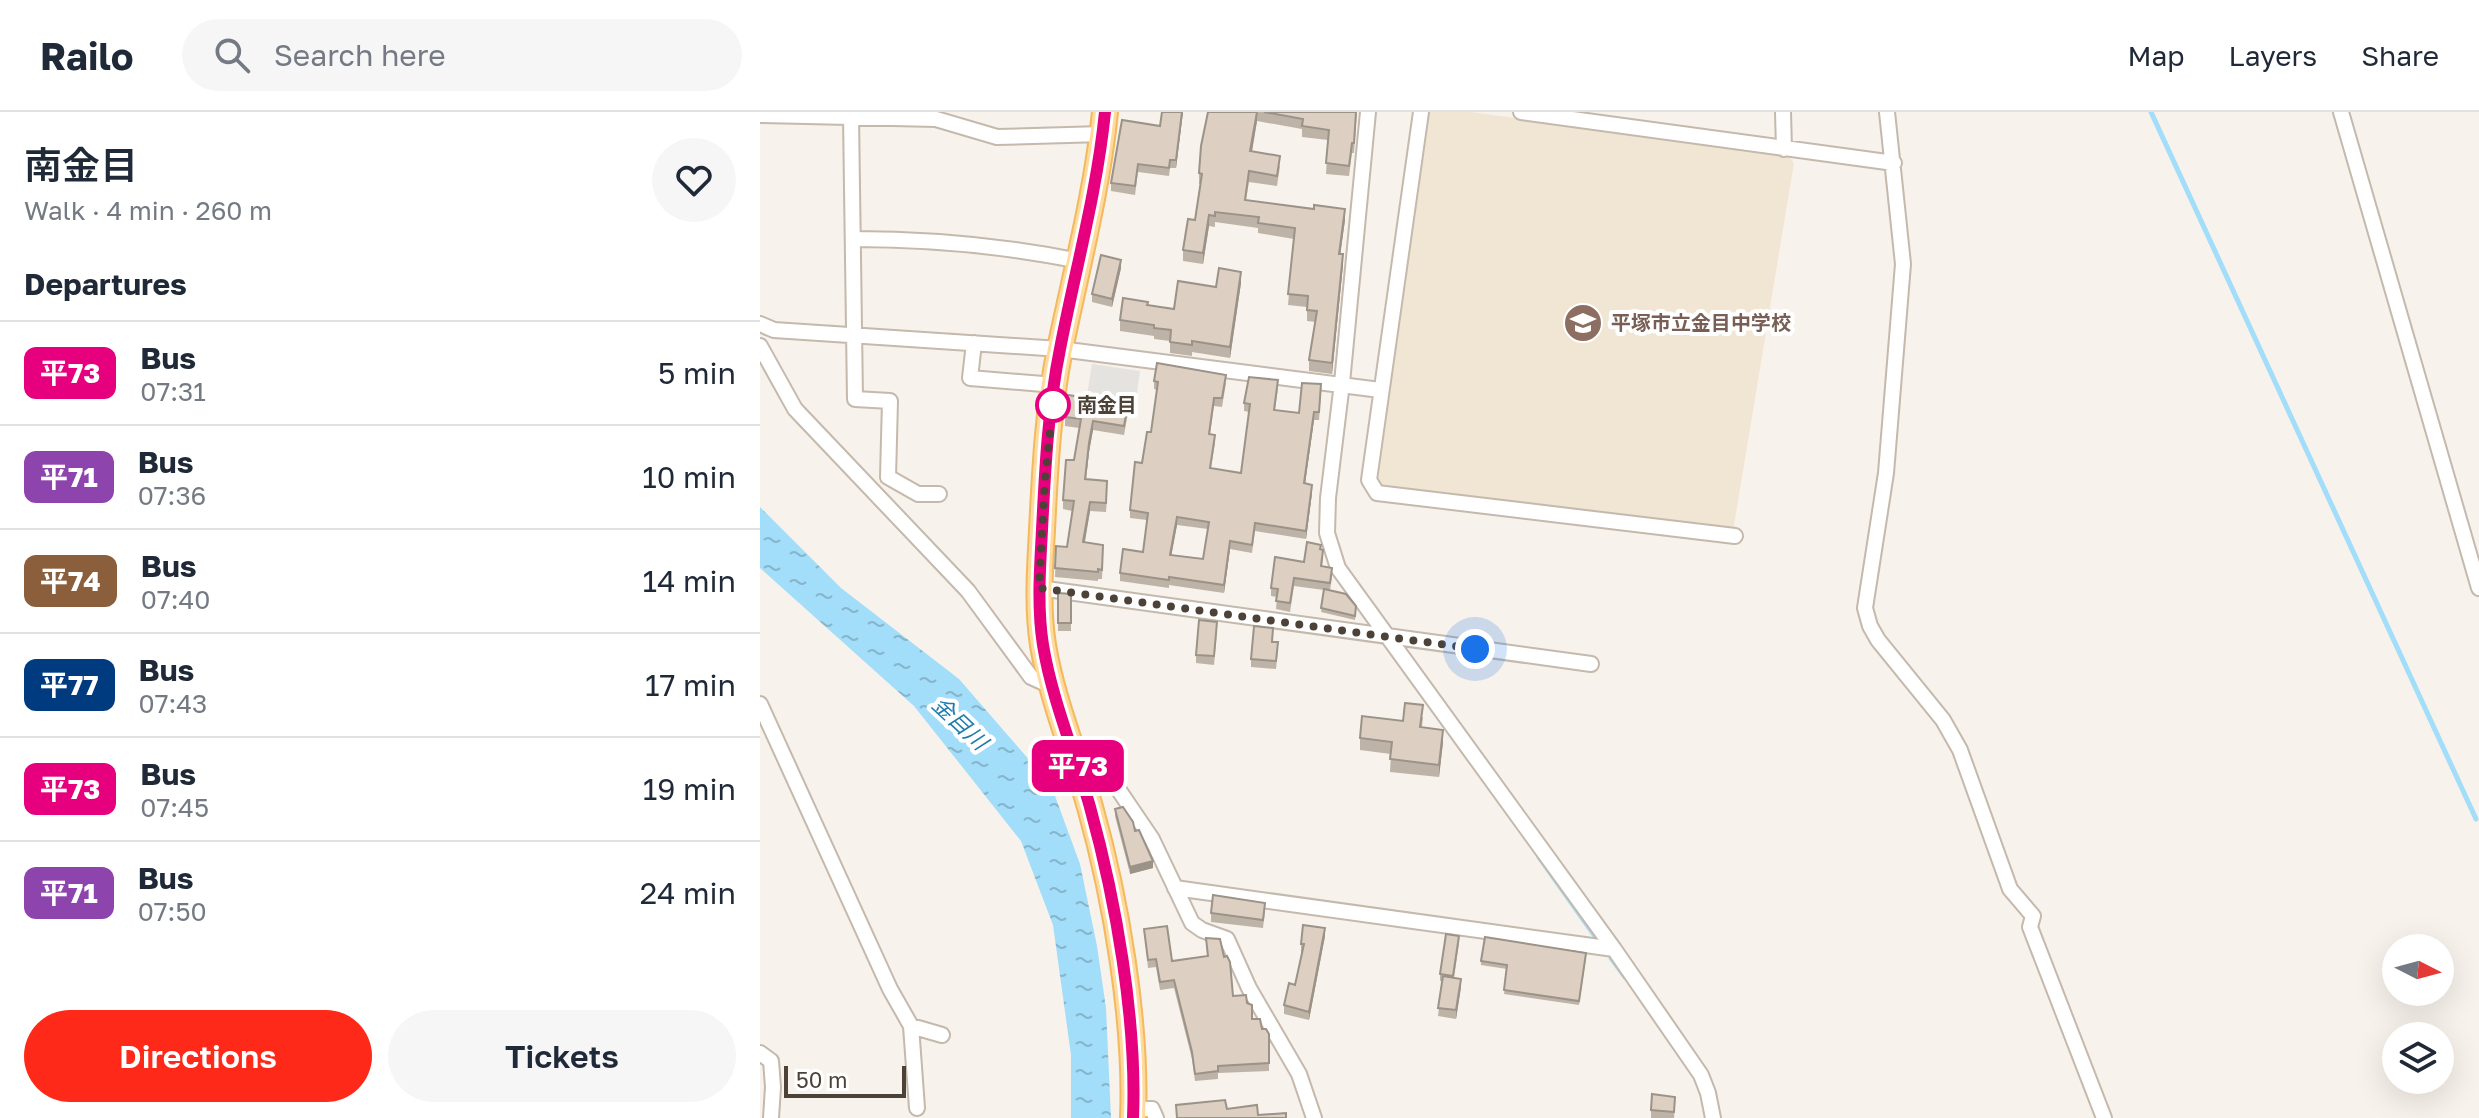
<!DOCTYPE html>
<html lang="en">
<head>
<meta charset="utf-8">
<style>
	:root { --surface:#fff; --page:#f6f6f7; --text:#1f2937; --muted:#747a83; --line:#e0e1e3; --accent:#ff291a }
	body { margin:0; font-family:"Golos Text","Noto Sans JP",sans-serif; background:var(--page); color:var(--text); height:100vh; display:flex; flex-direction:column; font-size:30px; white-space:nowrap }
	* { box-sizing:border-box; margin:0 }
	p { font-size:26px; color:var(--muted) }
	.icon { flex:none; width:44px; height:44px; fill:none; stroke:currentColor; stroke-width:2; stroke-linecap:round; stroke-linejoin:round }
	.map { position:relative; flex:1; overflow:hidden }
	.panel { display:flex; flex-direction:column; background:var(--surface); width:760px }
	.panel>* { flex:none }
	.badge { padding:0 16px; border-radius:12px; font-size:28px; line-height:52px }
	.needle { width:52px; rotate:96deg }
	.controls { position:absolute; left:1622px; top:822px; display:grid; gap:16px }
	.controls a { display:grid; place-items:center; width:72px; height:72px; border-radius:50%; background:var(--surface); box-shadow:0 8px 32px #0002; font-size:40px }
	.scale { position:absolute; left:24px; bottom:20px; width:122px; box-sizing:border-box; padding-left:8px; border:4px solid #4d4237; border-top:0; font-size:22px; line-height:28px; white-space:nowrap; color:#4d4237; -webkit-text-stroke:6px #fff; paint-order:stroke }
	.you { position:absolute; width:40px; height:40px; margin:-20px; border:6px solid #fff; border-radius:50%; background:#1a73e8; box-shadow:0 0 0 12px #1a73e833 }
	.map>.badge { position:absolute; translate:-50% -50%; box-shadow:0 0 0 4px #fff }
	h2 { padding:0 24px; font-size:30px; line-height:72px }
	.round { display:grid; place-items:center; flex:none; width:84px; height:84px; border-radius:42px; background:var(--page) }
	.overview { display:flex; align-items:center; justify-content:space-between; height:136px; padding:0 24px }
	h1 { font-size:38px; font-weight:600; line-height:60px }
	.action { display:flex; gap:16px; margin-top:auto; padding:16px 24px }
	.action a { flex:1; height:92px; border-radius:48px; background:var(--accent); color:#fff; font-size:32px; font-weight:600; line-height:92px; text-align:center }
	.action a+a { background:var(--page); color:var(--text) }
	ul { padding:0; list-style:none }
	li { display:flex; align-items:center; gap:24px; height:104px; padding:0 24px; border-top:2px solid var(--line) }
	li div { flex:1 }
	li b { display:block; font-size:30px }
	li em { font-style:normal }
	li .badge { min-width:88px; font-weight:700; text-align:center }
	header { display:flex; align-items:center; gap:48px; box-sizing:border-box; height:112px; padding:0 40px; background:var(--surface); border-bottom:2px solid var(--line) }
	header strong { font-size:38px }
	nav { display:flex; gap:44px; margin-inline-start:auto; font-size:28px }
	.search { width:560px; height:72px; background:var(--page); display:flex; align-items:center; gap:20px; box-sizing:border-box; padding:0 28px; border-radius:44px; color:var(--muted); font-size:30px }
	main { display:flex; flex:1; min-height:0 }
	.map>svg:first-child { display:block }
	.education { fill:#f1e6d4 }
	.parking { fill:#e5e3df }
	.water { fill:url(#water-ripples) }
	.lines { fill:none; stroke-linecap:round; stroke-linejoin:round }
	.stream { stroke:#a2ddf9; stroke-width:5 }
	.minor-casing { stroke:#c4b9ac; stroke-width:18 }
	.primary-casing { stroke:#f2b95e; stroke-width:28 }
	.minor { stroke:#fff; stroke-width:14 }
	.primary { stroke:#ffda9c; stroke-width:24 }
	.wall { fill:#beb3a7; fill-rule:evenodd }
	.shaded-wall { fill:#9b9288 }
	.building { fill:#ddd0c2; stroke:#9b9288; stroke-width:2; fill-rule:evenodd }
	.line-casing { stroke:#fff; stroke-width:18 }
	.line { stroke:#e6007e; stroke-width:12 }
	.walk { stroke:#4d4237; stroke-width:8; stroke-dasharray:0 14.4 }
	.stop-dot { fill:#fff; stroke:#e6007e; stroke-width:4 }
	.labels { text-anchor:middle; stroke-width:8; stroke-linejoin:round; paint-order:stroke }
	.education-label { font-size:20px; font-weight:bold; fill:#785e54; stroke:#fff; text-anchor:start }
	.stop-label { font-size:20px; font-weight:bold; fill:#4d4237; stroke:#fff; text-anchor:start }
	.water-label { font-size:22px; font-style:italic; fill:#1f7dad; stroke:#fff }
</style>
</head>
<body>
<header>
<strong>Railo</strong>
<div class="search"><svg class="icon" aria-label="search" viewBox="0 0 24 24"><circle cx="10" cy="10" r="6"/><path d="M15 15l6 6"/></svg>Search here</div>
<nav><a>Map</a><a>Layers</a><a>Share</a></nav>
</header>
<main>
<section class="panel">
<div class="overview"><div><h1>南金目</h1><p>Walk · 4 min · 260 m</p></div><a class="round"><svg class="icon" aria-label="heart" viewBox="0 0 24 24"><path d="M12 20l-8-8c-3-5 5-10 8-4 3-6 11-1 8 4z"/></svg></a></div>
<h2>Departures</h2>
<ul>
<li><span class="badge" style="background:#e6007e;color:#fff">平73</span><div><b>Bus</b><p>07:31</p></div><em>5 min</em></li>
<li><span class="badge" style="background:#8e44ad;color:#fff">平71</span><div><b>Bus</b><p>07:36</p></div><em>10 min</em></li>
<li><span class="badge" style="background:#8b5e3c;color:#fff">平74</span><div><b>Bus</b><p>07:40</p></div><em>14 min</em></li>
<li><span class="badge" style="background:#003b80;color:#fff">平77</span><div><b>Bus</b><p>07:43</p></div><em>17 min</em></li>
<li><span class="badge" style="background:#e6007e;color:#fff">平73</span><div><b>Bus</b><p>07:45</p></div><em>19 min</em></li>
<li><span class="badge" style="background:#8e44ad;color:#fff">平71</span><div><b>Bus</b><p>07:50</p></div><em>24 min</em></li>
</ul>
<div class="action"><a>Directions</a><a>Tickets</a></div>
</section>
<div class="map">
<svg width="1719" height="1006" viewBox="0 0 1719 1006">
	<defs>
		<pattern id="water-ripples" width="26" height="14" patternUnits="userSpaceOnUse" patternTransform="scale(2)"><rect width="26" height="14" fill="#a2ddf9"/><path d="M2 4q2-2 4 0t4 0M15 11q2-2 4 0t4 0" fill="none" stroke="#86b5ca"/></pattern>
	</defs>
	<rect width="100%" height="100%" fill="#f7f2eb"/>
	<path class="education" d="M665 0H711L1029 44 1034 51 973 419 620 375 617 371Z"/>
	<path class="parking" d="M332 252 380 259 375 296 326 289Z"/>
	<path class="water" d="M0 395 81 476 199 567 291 673 320 752 337 834 346 896 351 1006H311V943L293 813 261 729 154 594 0 456Z"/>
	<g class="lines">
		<path class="stream" d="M1391 0 1716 707
			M779 745 837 827
			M851 846 865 865"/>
		<g class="minor-casing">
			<path id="minor" d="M608 0 582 271 568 386 567 421 578 456 854 837 941 963 948 981 953 1006
				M661 0 609 368 617 381 975 424
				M761 0 1134 51
				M1023 0 1024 37
				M1127 0 1143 152 1126 361 1105 496 1110 514 1118 528 1183 608 1200 638 1250 777 1273 804 1270 815 1344 1006
				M1581 0 1719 476
				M0 3 176 7 237 25 343 22
				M91 4 95 287 130 289 128 365 158 382H179
				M94 127C171 127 245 134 320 149
				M0 212 14 218 300 237 620 278
				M214 231 210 266 295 273
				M0 234 35 297 208 479 271 565 293 575
				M279 476 831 552
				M0 592 130 877 151 914 157 996
				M314 640 327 637 335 643 392 727 432 811 442 818 467 827 489 876 539 962 554 1006
				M415 776 854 837
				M151 914 182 923
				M0 941 11 949 13 975 11 1006
				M373 997H392L396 1006"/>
		</g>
		<g class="primary-casing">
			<path id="primary" d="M345 0C337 80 316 159 300 237 288 296 285 358 282 418 280 456 277 495 283 533 292 588 315 642 330 695 356 787 377 911 373 1006"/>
		</g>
		<use href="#minor" class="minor"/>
		<use href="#primary" class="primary"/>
	</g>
	<path class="wall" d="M402 0H423L416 56H410L409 64 378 60 375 83 351 79V71L400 14Z
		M448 0H597L594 41H592L589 64 566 62 568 28 542 25V17L497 9 492 40 520 54 517 74 489 70 486 88 585 108 580 142 583 153 572 262 549 259V248L556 210 547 209V195L528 193 534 127 498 121V116L455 110V115L449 114 443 152 423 149V138L435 108 440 72H439V61Z
		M361 156 352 195 332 190V182Z
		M481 171 470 246 432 240V244L410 241V229L394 227V224L360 219V208L388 193 414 197 456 175Z
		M394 269 466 271 462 295 454 294 450 322 455 331 451 356 481 361 489 300 484 299V291L518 276 515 298 539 301 561 281 559 308H554L545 372 552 381 546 427 495 419 492 441 470 437 464 481 409 473V476L360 469V461L383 440 387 408 370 406V398L391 320 397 278 394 277ZM417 413 448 417 443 447 411 443Z
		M368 301 364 323 333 318 329 340 326 367 347 384 346 400 330 399 325 430 343 442 342 467H338V469L295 465 296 434 307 435 312 399 303 397V388L314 348 319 316 305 314V305Z
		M561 437 563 446 562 454 572 464 570 479 596 494 595 508 561 500 564 478 534 474 530 500 516 497 517 485 511 484V476Z
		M298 481 311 482V519H298Z
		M457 519 454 553 436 551V543Z
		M513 530 518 538 516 557 491 555V547Z
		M663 605 662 615 683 630 679 665 630 660 631 642 600 638V626L643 609Z
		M355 697 375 719 393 756 370 762 355 704Z
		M505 799 503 816 451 810V801Z
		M384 817 412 849 447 844 446 826 473 884 487 891 492 907 509 922V959L458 961V967L435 969 432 947 414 876 400 878 396 855 388 856Z
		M565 824 549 908 524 902V893L535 873 542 840H541V832Z
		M699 831 694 866 701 875 696 907 678 904 682 869H680V862Z
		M826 846 819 893 744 882 747 857 721 853V849Z
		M915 993 914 1006H891V998Z"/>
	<path class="shaded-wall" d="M422 0H423L416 56V48Z
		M497 0V9L490 50V39Z
		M585 97V108L579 152V142Z
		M449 103V114L443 152V141Z
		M583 142V153L572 262V251Z
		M361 148V156L352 195V187Z
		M481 160V171L470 246V235Z
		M554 300V308L544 379V371Z
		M333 309V318L329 340 325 377 329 331Z
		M552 373V381L546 427V419Z
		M330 390V399L323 439V430Z
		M417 405V413L410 451V443Z
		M470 429V437L464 481V473Z
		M683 618V630L679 665V653Z
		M393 749V756L370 762V755Z
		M565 816V824L549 908V900Z
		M701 867V875L696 907V898Z"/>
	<path class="building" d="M402 0H422L416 48H410L409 56 378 52 375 74 351 71 362 8 400 14Z
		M448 0H497L490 39 520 44 517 64 489 59 485 88 554 97V93L585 97 579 142H583L572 251 549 248 557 199 547 198 548 184 528 182 535 116 498 111 499 105 455 100V104L449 103 443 141 423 138 428 107 435 108 442 62 439 61 441 34Z
		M504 0H596L594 31H592L589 54 566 51 569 18 542 14 543 7Z
		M341 143 361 148 352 187 332 182Z
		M459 156 481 160 470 235 432 229V233L410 230 411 218 394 216V213L360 208 363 186 388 190 387 193 414 197 418 169 456 175Z
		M397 251 466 263 462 286H454L449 322 455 323 450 356 481 361 490 292 484 291 489 265 518 268 514 298 539 301 542 271 561 272 559 300H554L544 371 552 373 546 419 495 411 492 433 470 429 464 473 409 465V468L360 461 363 437 383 440 388 401 370 398 375 350 382 351 387 320H391L398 270 394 269ZM417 405 449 410 443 447 410 443Z
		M308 283 368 292 364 314 333 309 329 331 325 367 347 369 346 391 330 390 323 430 343 433 342 458 338 457V460L295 456 296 434 307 435 314 389 303 388 306 348H314L321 307 305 305Z
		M547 430 561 433 560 437 563 438 561 454 572 456 570 471 534 466 530 491 516 489 518 477 511 476 515 445 544 450Z
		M564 477 586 482 596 494 595 504 561 496Z
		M298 481 311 482V511H298Z
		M439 508 457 510 454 544 436 543Z
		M494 514 513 516 512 530H518L516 549 491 547Z
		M645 591 663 593 660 615 683 618 679 653 630 647 632 630 600 626 602 604 643 609Z
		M363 695 373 710 375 719 379 718 393 749 370 755 355 697Z
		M453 783 505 791 503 808 451 801Z
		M543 813 565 816 549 900 524 893 529 871 535 873 544 832H541Z
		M407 814 412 849 448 844 446 826 460 827 464 845 467 844 470 850 473 884 486 883 487 891 492 893V907H500L502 917H506L509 922V951L458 954V959L435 962 432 940 414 868 400 870 396 847 388 848 384 817Z
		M686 822 699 824 693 864 680 862Z
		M725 825 826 841 819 889 744 878 747 853 721 849Z
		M683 864 701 867 696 898 678 896Z
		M892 982 915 985 914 1000 891 998Z
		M465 988 467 997 497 993 498 1003 526 1001V1006H417L416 993Z"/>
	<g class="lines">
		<g class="line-casing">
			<path id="line" d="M345 0C337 80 315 159 300 237 288 296 285 358 282 418 280 456 277 495 283 533 292 588 315 642 330 695 356 789 377 908 373 1006"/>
		</g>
		<use href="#line" class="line"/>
		<path class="walk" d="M293 293 285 367 279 476 715 537"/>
	</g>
	<defs>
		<g id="school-disc" transform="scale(2)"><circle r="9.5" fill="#8d6e63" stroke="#fff"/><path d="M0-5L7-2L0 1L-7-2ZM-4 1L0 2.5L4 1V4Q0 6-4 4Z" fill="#fff"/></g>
	</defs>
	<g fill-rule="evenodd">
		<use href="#school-disc" x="823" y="211"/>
	</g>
	<circle class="stop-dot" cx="293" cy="293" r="16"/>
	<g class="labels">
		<g class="education-label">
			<text x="851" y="218">平塚市立金目中学校</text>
		</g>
		<g class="stop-label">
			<text x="317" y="300">南金目</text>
		</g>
		<g class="water-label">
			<text transform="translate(200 611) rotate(43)" y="8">金目川</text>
		</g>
	</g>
</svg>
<div class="controls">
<a><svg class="needle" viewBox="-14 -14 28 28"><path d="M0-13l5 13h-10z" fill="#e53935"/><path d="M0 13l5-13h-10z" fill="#747a83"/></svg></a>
<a><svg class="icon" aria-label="layers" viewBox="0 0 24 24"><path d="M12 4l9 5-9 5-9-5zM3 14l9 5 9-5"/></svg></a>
</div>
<div class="scale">50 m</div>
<div class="you" style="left:715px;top:537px"></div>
<b class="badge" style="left:318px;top:654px;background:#e6007e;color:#fff">平73</b>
</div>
</main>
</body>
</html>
